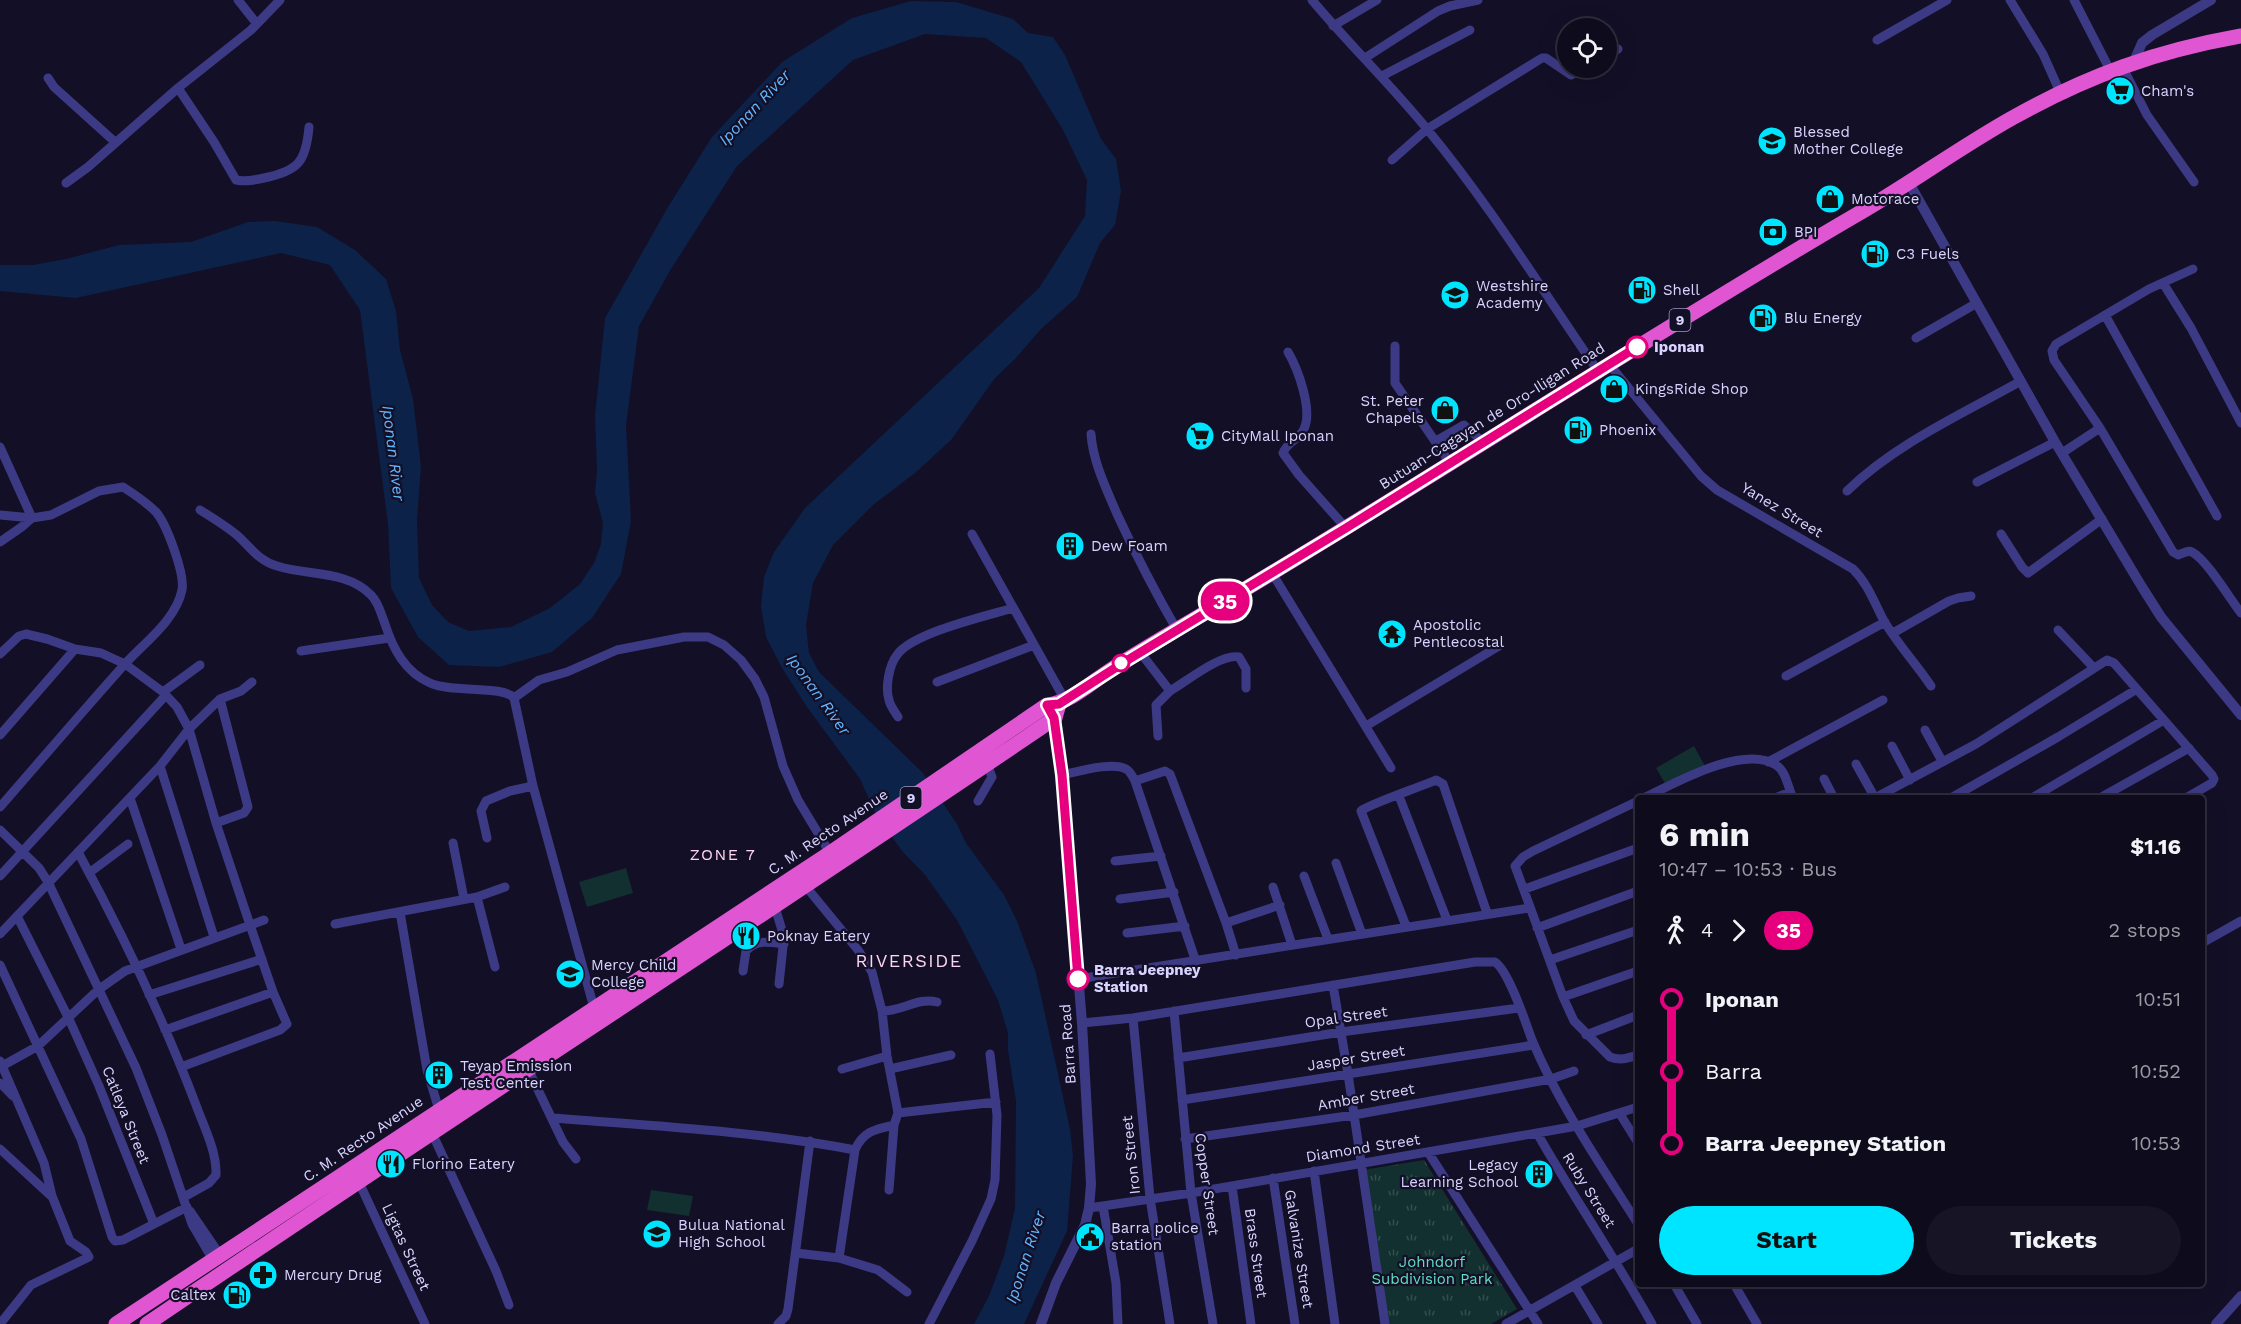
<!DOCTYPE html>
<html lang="en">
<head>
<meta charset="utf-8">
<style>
	:root { --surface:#0e0b1c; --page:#171425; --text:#f1f3f6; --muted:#9b9ba3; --line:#2e2b3b; --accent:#00e5ff }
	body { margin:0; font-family:"Work Sans",sans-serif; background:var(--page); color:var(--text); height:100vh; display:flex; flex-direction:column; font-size:22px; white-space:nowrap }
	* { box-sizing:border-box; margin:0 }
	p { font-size:20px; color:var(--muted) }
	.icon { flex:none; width:33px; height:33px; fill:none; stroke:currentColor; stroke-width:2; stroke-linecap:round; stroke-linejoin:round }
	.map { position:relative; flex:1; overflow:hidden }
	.panel { position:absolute; left:1635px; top:795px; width:570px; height:492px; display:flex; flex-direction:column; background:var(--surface); border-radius:6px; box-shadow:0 6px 24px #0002,0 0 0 2px var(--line) }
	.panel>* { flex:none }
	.badge { padding:0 12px; border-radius:20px; font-size:21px; line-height:39px }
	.buttons { position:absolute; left:1557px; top:18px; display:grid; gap:12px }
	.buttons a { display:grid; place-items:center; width:60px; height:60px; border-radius:50%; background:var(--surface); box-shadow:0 6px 24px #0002,0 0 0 2px var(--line); font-size:30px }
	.map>.badge { position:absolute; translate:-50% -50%; box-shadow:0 0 0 3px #fff }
	.legs { display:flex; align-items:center; gap:9px; height:66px; padding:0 24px; font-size:20px }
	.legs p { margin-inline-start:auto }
	.headline { display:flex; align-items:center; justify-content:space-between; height:102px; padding:0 24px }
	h1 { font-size:33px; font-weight:700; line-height:45px }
	.cta { display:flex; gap:12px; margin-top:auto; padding:12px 24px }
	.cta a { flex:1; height:69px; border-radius:36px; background:var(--accent); color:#111; font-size:24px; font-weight:700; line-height:69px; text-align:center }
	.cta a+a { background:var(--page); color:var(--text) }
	ul { padding:0 24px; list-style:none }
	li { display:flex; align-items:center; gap:21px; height:72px; font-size:22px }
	li i { display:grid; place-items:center; width:9px; height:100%; margin:0 8px; background:currentColor }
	li i::after { content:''; width:15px; height:15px; margin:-8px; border:4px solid; border-radius:50%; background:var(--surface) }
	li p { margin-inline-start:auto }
	li:first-child i { background:linear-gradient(#0000 50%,currentColor 0) }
	li:last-child i { background:linear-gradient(currentColor 50%,#0000 0) }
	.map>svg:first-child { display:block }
	.park { fill:url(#park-tufts) }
	.garden { fill:#12302f }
	.water { fill:#0c2248 }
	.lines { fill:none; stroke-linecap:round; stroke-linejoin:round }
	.minor { stroke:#3d3a85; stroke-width:9 }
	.tertiary { stroke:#3d3a85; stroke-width:10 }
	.trunk { stroke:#e055d1; stroke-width:15 }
	.line-1-casing { stroke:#fff; stroke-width:14 }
	.line-1 { stroke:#e6007e; stroke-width:9 }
	.stop-1-dot { fill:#fff; stroke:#e6007e; stroke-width:3 }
	.labels { text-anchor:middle; stroke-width:4.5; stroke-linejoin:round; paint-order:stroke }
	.shield { fill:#130f26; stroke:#9e99be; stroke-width:1.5 }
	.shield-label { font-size:14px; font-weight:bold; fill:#d9d4ff }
	.poi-label { font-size:15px; fill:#d9d4ff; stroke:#130f26; text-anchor:start }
	.stop-label { font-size:15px; font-weight:bold; fill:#d9d4ff; stroke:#130f26; text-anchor:start }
	.street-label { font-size:15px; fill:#d9d4ff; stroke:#130f26 }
	.park-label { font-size:15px; fill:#5fe0c0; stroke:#130f26 }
	.water-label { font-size:16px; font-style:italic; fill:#62b6ff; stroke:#130f26 }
	.neighbourhood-label { font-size:16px; letter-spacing:1.5px; fill:#ffd6f0; stroke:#130f26 }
	.quarter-label { font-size:18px; letter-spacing:1.5px; fill:#ffd6f0; stroke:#130f26 }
</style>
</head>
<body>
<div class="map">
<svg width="2241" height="1324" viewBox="0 0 2241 1324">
	<defs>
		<pattern id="park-tufts" width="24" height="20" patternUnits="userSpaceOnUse" patternTransform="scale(1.5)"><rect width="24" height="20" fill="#12302f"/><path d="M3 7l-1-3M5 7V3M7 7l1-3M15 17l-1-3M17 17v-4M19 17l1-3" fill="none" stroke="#344d4e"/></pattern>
	</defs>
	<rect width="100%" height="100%" fill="#130f26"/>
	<path class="park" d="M1424 1160 1517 1309 1491 1324H1387L1363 1170Z"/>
	<path class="garden" d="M1694 746 1705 766 1667 787 1656 768Z
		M626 868 633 893 587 907 579 882Z
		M651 1190 693 1196 689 1216 647 1210Z"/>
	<path class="water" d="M911 1 956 2 1013 19 1028 33 1053 37 1065 55 1101 139 1116 159 1121 191 1115 225 1100 243 1077 297 1041 329 1015 359 995 378 951 440 915 473 873 505 833 545 813 583 806 625 809 653 819 672 923 773 957 824 966 843 1004 895 1017 921 1036 973 1070 1129 1073 1156 1067 1231 1024 1324H974L989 1296 1004 1256 1015 1208 1016 1101 1008 1050V1033L998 1000 957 920 926 876 903 852 877 817 860 779 807 707 782 668 766 637 761 606 764 577 774 552 805 508 1039 288 1085 216 1087 180 1063 130 1021 62 986 38 925 34 853 60 737 166 671 269 639 326 626 425 631 521 621 574 592 618 552 652 499 667 449 665 418 637 391 588 388 524 360 310 330 265 281 253 76 298 0 291V265H33L66 259 119 245 191 242 248 222 275 221 317 227 355 250 386 279 396 311 400 350 413 399 421 467 417 520 419 578 432 605 448 622 469 631 511 627 550 608 580 584 594 563 601 544 603 523 595 493 597 470 595 416 605 318 668 207 712 137 782 62 852 18Z"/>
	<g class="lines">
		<path class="minor" d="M238 0 257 24
			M1312 0C1349 44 1390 84 1427 129 1490 205 1542 290 1598 371
			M2010 0 2043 54 2060 92
			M2074 0 2110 70
			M1333 26 1377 0
			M1877 40 1947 0
			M1606 56 1618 49
			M1365 58 1438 11 1450 6 1478 0
			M2122 66 2147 115 2194 182
			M1382 76 1470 30
			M48 78 54 87 115 142
			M178 88 214 142 236 180C246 182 255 180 264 178 298 171 306 162 309 127
			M1392 160 1427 129 1542 58H1546L1571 75 1585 68
			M66 183 88 167 178 88 251 30 280 0
			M2193 269 2149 289 2056 344 2052 351 2054 360 2100 428 2173 552 2178 555C2183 553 2188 550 2192 552 2207 560 2230 599 2241 613
			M2163 283 2191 328 2241 423
			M2105 315 2217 516
			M1916 338 1977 303
			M1395 346V383L1450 463
			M1288 352C1298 369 1313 410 1304 429 1300 439 1287 442 1283 453L1299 475 1346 528
			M1609 364 1701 476 1717 490 1853 569C1868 584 1874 602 1884 621 1897 643 1916 664 1931 686
			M1091 434C1093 462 1106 488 1117 514 1135 553 1155 592 1177 630
			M1436 441 1464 425 1483 442
			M0 447 32 518 23 526 0 542
			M2062 453 2100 428
			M1977 482 2055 442
			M1847 491C1895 444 1962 414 2021 381
			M200 510C213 518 226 526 238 536 251 548 259 561 277 566 308 576 347 570 371 595 379 603 381 614 385 624 393 649 405 672 430 683 451 693 503 685 514 698L533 786 594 1008
			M0 515 32 518 51 515 99 491 123 487C134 494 147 503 156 512 167 525 185 574 182 590 176 620 144 643 124 665 82 712 41 760 0 807
			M972 534 1065 700
			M2001 534 2022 567 2028 573 2102 519
			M1272 573 1391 768
			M2058 630 2094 668
			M1893 633 1949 601 1958 598 1971 596
			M301 651 389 638
			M1140 652 1170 691 1156 705 1158 736
			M0 654 19 636 26 634 47 639 75 649 101 653 125 664 163 692 177 707 189 729 216 823 250 925 273 992 287 1024 280 1030 181 1067
			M1786 676 1885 622
			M937 682 1034 645
			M1170 691C1186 682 1221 653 1239 657L1246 669V688
			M163 692 200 665
			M514 698 539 680 567 672 617 650 684 637H708L724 645 741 660 755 679 764 697 783 766 798 800 830 853
			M220 699 241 691 252 682
			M898 717C895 712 890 706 889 700 885 688 889 665 897 655 912 633 986 616 1013 608
			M1366 726 1499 646
			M1925 730 1942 761
			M0 735 75 649
			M1892 746 1910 780
			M1768 762 1883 700
			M1856 764 1875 798
			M160 766 214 937
			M1062 775C1077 772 1112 761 1126 769 1130 771 1133 777 1135 781L1196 962
			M1824 779 1834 798
			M1135 781 1165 771 1170 774 1226 923 1236 955
			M1399 796 1447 920
			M130 798 181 949
			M1644 798C1675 783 1743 744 1776 765 1786 771 1788 788 1793 798
			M1775 798 1790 792
			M1875 798 1976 744 2107 660 2114 663 2212 775 2214 779 2212 783 2186 798
			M1951 798 2058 737 2137 689
			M2032 798 2164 720
			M2100 798 2189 748
			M978 801 992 777 987 764
			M1638 801 1533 851 1523 857 1515 866 1563 997 1574 1021 1610 1057C1621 1061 1628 1058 1638 1055
			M0 830 39 868 48 882 136 1068 162 1135 192 1224 213 1260
			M487 838 481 811 486 801 510 791 533 786
			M453 843 464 899
			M78 852C122 933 163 1018 196 1105 204 1127 217 1152 216 1175L209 1183 184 1197
			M1115 861 1161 856
			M1336 863 1362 934
			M89 873 128 844
			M0 876 166 695
			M1304 876 1328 939
			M803 883 858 950 872 972 882 1011 887 1056 898 1113 894 1125 889 1190
			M1273 887 1292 945
			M1525 889 1638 848
			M477 897 495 967
			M1120 899 1174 892
			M775 907 784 937 779 984
			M400 912 427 1070 439 1110
			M17 916 69 1019 99 1086 154 1224
			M1226 923 1280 905
			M335 924 477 897 505 887
			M1406 926 1361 811C1367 805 1423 786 1436 780L1443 784 1487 913
			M1537 928 1638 891
			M1127 933 1185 926
			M0 934 160 766 189 729 220 699 248 807 244 813 216 823
			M2202 943 2241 921
			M1550 960 1638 930
			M0 965 81 1139 112 1237 115 1241 123 1240 187 1207
			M743 971 746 951C757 939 770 942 784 944
			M1078 979 1529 908
			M1333 985 1348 1074 1385 1324
			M149 995 262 959
			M1563 997 1638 971
			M882 1011C903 1011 918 997 937 1002
			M1174 1011 1191 1193 1213 1324
			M1133 1018 1150 1198 1170 1324
			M1082 1023 1133 1018 1475 962H1495C1509 971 1526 1024 1532 1040 1559 1105 1601 1165 1638 1224
			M165 1030 273 992
			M1586 1035 1638 1015
			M1178 1058 1341 1032 1519 1008
			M0 1061 44 1163 52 1196 70 1241 86 1252 89 1257 31 1285 0 1324
			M2 1066 38 1046 98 990 125 971 264 920
			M528 1069 563 1142 576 1159
			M842 1069 887 1056
			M890 1069 951 1055
			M0 1083 13 1096
			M1182 1100 1534 1045
			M898 1113 996 1102
			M1620 1114 1638 1143
			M553 1118C654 1126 755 1131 855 1150 863 1131 876 1129 894 1125
			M432 1133 496 1271 509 1305
			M1537 1133C1574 1198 1616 1259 1652 1324
			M1185 1139 1354 1115 1551 1079 1574 1071
			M0 1149 51 1196
			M1428 1152 1538 1324
			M1314 1171 1335 1324
			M357 1178 425 1324
			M1273 1178 1295 1324
			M1232 1186 1251 1324
			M1103 1206 1116 1283 1118 1324
			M1089 1208 1191 1193 1537 1133 1577 1126 1638 1107
			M190 1211 220 1255
			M796 1253 839 1258 878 1270 907 1292
			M839 1258 855 1150
			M1674 1284 1697 1324
			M1734 1284 1757 1324
			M1575 1286 1598 1324
			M778 1324 786 1316 788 1309 810 1141
			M929 1324 972 1241 991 1199 995 1180 997 1115 990 1054
			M1506 1324 1638 1249"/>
		<path class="tertiary" d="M2134 61 2142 43 2152 35 2211 0
			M1908 181 2055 442 2142 587 2161 617 2241 715
			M1041 1324 1056 1283 1085 1225 1089 1208 1091 1184 1082 1023 1062 775 1055 718 1052 713
			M2216 1324 2241 1296"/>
		<path class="trunk" d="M116 1324 830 853 1047 705C1070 703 1093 681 1112 669 1153 643 1195 619 1237 594 1444 470 1647 337 1856 215 1910 184 1960 147 2014 117 2089 75 2157 51 2241 36
			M147 1324C448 1119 754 923 1055 718L1059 704"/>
	</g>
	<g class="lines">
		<g class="line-1-casing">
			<path id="line-1" d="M1078 979 1062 775 1054 718 1047 705 1059 704 1126 661 1346 528 1637 347"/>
		</g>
		<use href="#line-1" class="line-1"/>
	</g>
	<defs>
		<g id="supermarket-disc" transform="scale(1.5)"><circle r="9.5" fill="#00e5ff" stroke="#130f26"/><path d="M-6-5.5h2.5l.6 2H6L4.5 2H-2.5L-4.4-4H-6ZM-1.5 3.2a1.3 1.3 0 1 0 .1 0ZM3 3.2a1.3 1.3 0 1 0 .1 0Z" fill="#111"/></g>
		<g id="university-disc" transform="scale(1.5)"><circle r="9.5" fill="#00e5ff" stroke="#130f26"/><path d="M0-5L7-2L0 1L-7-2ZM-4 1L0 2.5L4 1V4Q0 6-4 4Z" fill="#111"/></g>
		<g id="shop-disc" transform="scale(1.5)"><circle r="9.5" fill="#00e5ff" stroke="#130f26"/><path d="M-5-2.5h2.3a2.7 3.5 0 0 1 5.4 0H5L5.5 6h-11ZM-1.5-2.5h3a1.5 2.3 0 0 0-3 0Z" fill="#111"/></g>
		<g id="bank-disc" transform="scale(1.5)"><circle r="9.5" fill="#00e5ff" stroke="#130f26"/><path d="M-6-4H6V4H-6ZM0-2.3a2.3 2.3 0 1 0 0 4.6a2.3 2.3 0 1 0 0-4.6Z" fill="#111"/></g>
		<g id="fuel-disc" transform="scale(1.5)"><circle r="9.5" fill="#00e5ff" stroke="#130f26"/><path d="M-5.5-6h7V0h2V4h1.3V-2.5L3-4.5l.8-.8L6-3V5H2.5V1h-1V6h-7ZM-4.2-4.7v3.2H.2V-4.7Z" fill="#111"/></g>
		<g id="school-disc" transform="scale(1.5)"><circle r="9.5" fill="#00e5ff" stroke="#130f26"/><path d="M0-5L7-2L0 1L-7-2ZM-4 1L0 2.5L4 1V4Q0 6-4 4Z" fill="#111"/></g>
		<g id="building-disc" transform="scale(1.5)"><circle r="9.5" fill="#00e5ff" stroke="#130f26"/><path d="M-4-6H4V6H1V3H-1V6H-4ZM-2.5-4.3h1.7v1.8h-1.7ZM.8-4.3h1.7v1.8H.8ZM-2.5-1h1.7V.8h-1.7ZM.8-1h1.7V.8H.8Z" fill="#111"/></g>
		<g id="temple-disc" transform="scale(1.5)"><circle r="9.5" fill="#00e5ff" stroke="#130f26"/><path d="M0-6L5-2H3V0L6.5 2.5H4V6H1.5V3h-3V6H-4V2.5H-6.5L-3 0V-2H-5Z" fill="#111"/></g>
		<g id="restaurant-disc" transform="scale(1.5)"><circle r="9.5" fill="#00e5ff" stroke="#130f26"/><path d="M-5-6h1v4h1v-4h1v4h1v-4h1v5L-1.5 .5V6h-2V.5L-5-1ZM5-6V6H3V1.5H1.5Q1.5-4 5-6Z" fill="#111"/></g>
		<g id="civic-disc" transform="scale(1.5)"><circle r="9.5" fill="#00e5ff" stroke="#130f26"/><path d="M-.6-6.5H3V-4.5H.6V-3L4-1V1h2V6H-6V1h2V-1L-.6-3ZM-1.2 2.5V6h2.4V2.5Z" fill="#111"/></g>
		<g id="pharmacy-disc" transform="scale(1.5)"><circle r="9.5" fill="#00e5ff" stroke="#130f26"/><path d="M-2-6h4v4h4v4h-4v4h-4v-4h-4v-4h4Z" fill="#111"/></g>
	</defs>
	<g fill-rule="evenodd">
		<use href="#supermarket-disc" x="2120" y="91"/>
		<use href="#university-disc" x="1772" y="141"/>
		<use href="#shop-disc" x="1830" y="199"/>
		<use href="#bank-disc" x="1773" y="232"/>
		<use href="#fuel-disc" x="1875" y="254"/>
		<use href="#fuel-disc" x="1642" y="290"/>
		<use href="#school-disc" x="1455" y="295"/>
		<use href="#fuel-disc" x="1763" y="318"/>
		<use href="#shop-disc" x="1614" y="389"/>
		<use href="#shop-disc" x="1445" y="410"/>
		<use href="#fuel-disc" x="1578" y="430"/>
		<use href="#supermarket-disc" x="1200" y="436"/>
		<use href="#building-disc" x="1070" y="546"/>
		<use href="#temple-disc" x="1392" y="634"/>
		<use href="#restaurant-disc" x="746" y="936"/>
		<use href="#university-disc" x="570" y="974"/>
		<use href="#building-disc" x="439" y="1075"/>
		<use href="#restaurant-disc" x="391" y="1164"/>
		<use href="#building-disc" x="1539" y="1174"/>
		<use href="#school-disc" x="657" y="1234"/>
		<use href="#civic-disc" x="1090" y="1237"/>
		<use href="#pharmacy-disc" x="263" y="1275"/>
		<use href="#fuel-disc" x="237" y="1295"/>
	</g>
	<g class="stop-1-dot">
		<circle cx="1637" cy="347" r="10"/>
		<circle cx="1121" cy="663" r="8"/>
		<circle cx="1078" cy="979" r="10"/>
	</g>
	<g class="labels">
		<g class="shield">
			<rect x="1669.5" y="309" width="21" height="22" rx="4.5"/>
			<rect x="900.5" y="787" width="21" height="22" rx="4.5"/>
		</g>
		<g class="shield-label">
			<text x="1680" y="325">9</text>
			<text x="911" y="803">9</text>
		</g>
		<g class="poi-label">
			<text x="2141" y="96">Cham's</text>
			<text x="1793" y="137">Blessed<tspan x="1793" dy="17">Mother College</tspan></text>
			<text x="1851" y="204">Motorace</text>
			<text x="1794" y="237">BPI</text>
			<text x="1896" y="259">C3 Fuels</text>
			<text x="1476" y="291">Westshire<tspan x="1476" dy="17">Academy</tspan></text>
			<text x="1663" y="295">Shell</text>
			<text x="1784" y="323">Blu Energy</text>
			<text x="1635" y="394">KingsRide Shop</text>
			<text x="1424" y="406" text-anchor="end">St. Peter<tspan x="1424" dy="17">Chapels</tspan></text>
			<text x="1599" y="435">Phoenix</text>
			<text x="1221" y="441">CityMall Iponan</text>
			<text x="1091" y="551">Dew Foam</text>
			<text x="1413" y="630">Apostolic<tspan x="1413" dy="17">Pentlecostal</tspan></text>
			<text x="767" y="941">Poknay Eatery</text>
			<text x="591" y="970">Mercy Child<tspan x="591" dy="17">College</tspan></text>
			<text x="460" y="1071">Teyap Emission<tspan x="460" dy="17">Test Center</tspan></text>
			<text x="412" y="1169">Florino Eatery</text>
			<text x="1518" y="1170" text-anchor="end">Legacy<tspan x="1518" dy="17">Learning School</tspan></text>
			<text x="678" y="1230">Bulua National<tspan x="678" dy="17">High School</tspan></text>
			<text x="1111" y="1233">Barra police<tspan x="1111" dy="17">station</tspan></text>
			<text x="284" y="1280">Mercury Drug</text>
			<text x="216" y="1300" text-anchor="end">Caltex</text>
		</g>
		<g class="stop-label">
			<text x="1654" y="352">Iponan</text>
			<text x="1094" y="975">Barra Jeepney<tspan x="1094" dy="17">Station</tspan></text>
		</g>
		<g class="street-label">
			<text transform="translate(1492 416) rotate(-32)" y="5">Butuan-Cagayan de Oro-Iligan Road</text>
			<text transform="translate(1782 510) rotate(31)" y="5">Yanez Street</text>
			<text transform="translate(828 832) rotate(-34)" y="5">C. M. Recto Avenue</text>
			<text transform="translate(1346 1017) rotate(-8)" y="5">Opal Street</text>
			<text transform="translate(1068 1044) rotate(-94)" y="5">Barra Road</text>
			<text transform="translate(1356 1058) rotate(-9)" y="5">Jasper Street</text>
			<text transform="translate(1366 1097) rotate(-10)" y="5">Amber Street</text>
			<text transform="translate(126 1115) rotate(68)" y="5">Catleya Street</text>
			<text transform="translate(363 1139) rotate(-34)" y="5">C. M. Recto Avenue</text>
			<text transform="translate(1363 1148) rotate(-9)" y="5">Diamond Street</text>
			<text transform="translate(1131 1155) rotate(-96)" y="5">Iron Street</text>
			<text transform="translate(1207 1184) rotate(82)" y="5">Copper Street</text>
			<text transform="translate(1589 1190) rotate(58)" y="5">Ruby Street</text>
			<text transform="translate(406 1247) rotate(65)" y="5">Ligtas Street</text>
			<text transform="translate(1299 1249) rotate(81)" y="5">Galvanize Street</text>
			<text transform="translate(1256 1253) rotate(82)" y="5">Brass Street</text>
		</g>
		<g class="park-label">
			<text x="1432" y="1267">Johndorf<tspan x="1432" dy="17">Subdivision Park</tspan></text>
		</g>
		<g class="water-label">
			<text transform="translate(754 107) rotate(-47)" y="6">Iponan River</text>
			<text transform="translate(394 453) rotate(83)" y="6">Iponan River</text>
			<text transform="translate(819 694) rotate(54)" y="6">Iponan River</text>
			<text transform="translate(1025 1257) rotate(-72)" y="6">Iponan River</text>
		</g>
		<g class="neighbourhood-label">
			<text x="723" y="860">ZONE 7</text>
		</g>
		<g class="quarter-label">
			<text x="909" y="967">RIVERSIDE</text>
		</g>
	</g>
</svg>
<div class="buttons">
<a><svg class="icon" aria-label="locate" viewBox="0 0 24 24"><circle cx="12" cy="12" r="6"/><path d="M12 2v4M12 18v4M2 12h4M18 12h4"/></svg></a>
</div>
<b class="badge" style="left:1225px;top:601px;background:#e6007e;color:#fff">35</b>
<section class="panel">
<div class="headline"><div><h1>6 min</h1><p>10:47 – 10:53 · Bus</p></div><b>$1.16</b></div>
<div class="legs"><svg class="icon" aria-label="walk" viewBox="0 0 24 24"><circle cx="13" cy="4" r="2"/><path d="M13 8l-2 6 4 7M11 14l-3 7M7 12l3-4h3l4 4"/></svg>4<svg class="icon" aria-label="forward" viewBox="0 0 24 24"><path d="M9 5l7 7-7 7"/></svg><b class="badge" style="background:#e6007e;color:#fff">35</b><p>2 stops</p></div>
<ul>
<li><i style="color:#e6007e"></i><b>Iponan</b><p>10:51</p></li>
<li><i style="color:#e6007e"></i><span>Barra</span><p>10:52</p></li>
<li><i style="color:#e6007e"></i><b>Barra Jeepney Station</b><p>10:53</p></li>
</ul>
<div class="cta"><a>Start</a><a>Tickets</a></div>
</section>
</div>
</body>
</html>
